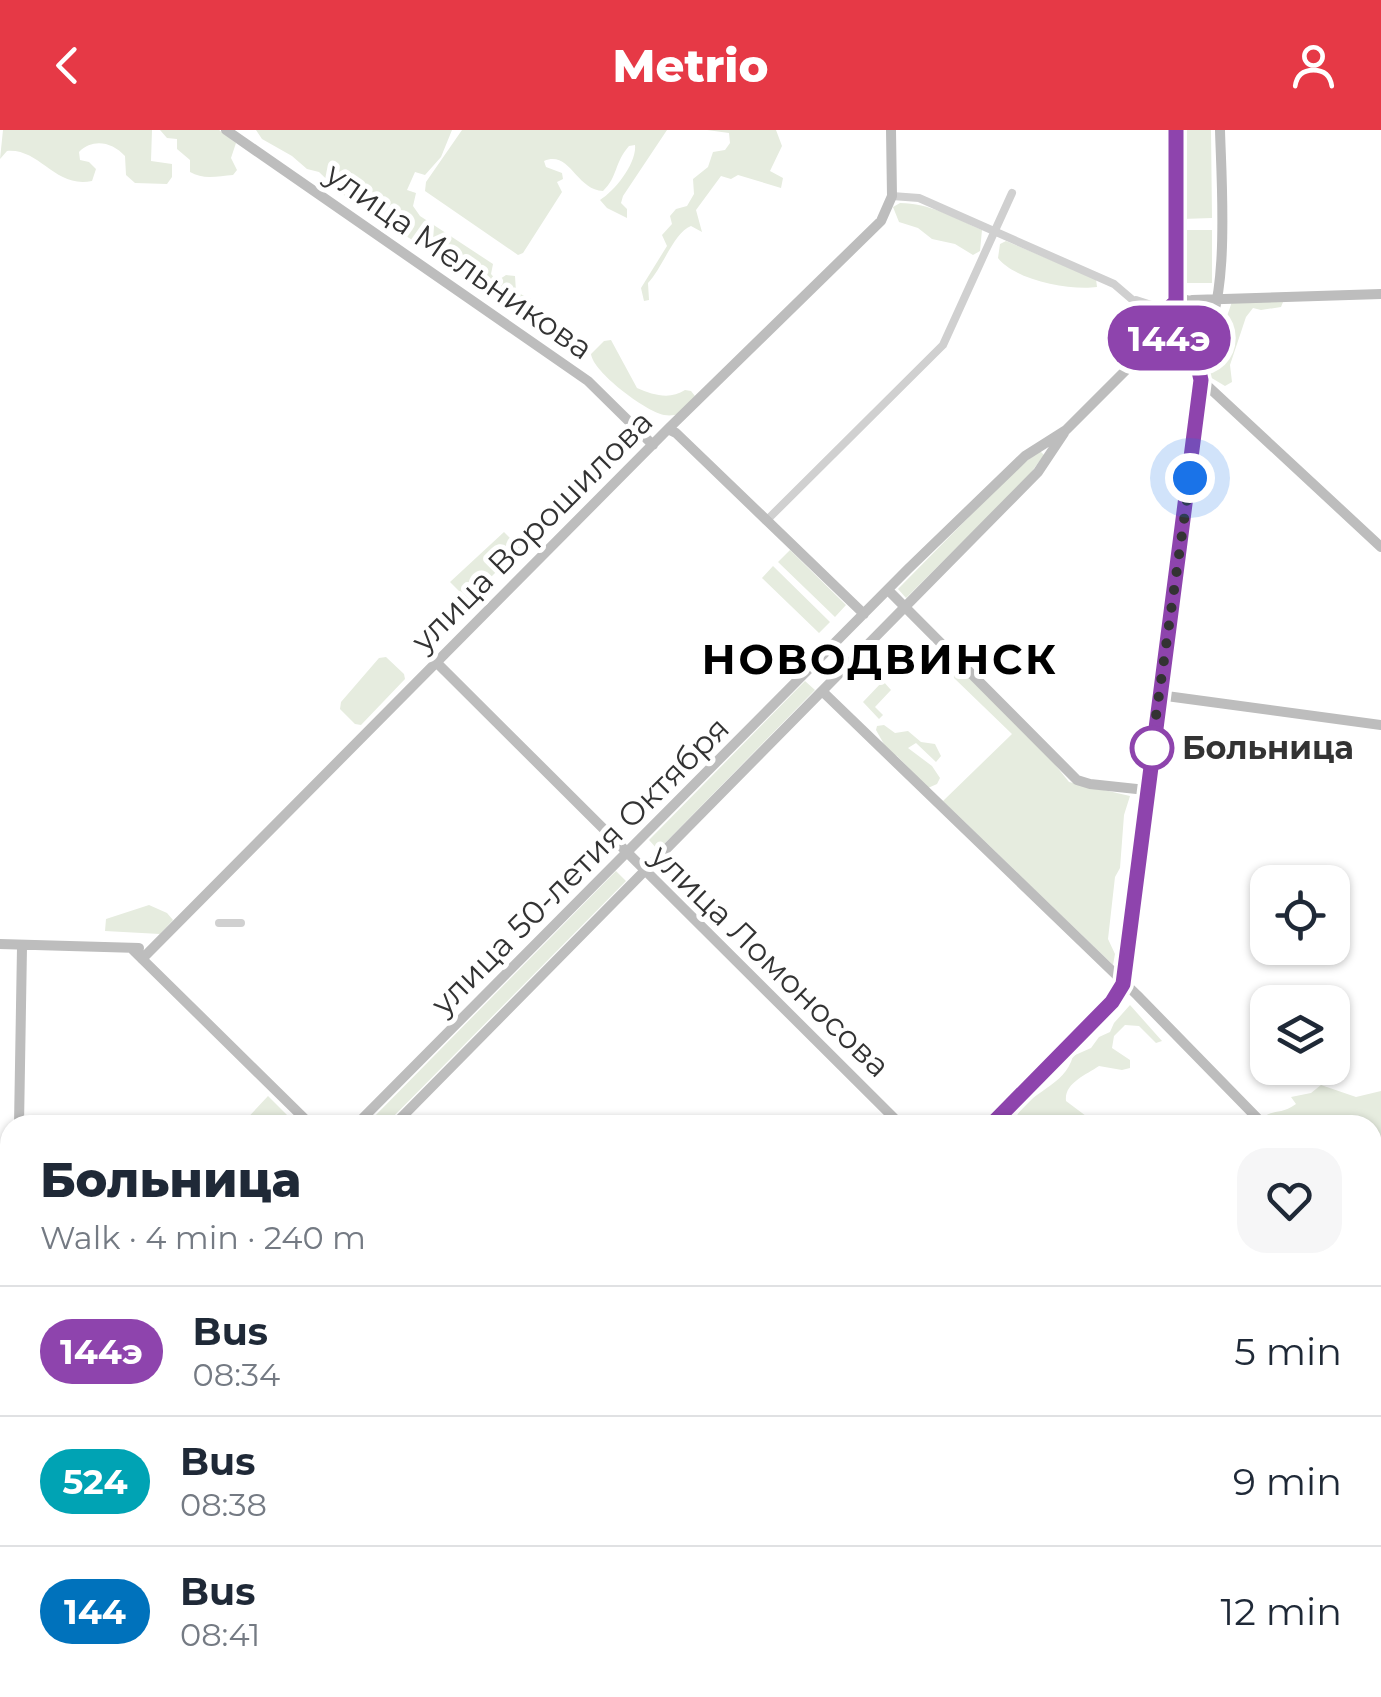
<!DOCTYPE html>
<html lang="en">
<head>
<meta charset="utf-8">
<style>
	:root { --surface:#fff; --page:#f6f6f7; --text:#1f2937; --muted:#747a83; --line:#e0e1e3; --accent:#e63946 }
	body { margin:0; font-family:Montserrat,sans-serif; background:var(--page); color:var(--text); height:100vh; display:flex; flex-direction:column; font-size:38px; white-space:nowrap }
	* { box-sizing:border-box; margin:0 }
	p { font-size:32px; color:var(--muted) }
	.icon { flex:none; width:55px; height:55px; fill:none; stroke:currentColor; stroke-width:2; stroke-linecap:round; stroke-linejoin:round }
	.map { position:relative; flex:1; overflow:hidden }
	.sheet { position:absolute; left:0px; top:985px; width:1382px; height:582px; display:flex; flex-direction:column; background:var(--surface); border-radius:30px 30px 0 0; box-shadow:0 2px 8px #0004 }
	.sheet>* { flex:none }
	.badge { padding:0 20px; border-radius:32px; font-size:35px; line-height:65px }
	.fabs { position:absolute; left:1250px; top:735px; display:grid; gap:20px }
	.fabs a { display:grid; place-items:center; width:100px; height:100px; border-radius:20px; background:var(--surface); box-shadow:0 2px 8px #0004; font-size:50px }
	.you { position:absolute; width:50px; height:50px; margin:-25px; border:8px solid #fff; border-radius:50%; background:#1a73e8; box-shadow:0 0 0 15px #1a73e833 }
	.map>.badge { position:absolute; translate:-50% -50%; box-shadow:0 0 0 5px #fff }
	.round { display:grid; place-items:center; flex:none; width:105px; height:105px; border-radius:30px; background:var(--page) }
	.headline { display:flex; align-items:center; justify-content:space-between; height:170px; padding:0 40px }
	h1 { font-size:48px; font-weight:800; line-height:75px }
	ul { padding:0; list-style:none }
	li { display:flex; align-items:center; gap:30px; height:130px; padding:0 40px; border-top:2px solid var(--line) }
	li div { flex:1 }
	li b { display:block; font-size:38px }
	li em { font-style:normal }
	li .badge { min-width:110px; font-weight:700; text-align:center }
	header { display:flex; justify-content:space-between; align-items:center; height:130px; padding:0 40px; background:var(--accent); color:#fff; font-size:45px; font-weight:800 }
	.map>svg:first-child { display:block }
	.green { fill:#e6ecdf }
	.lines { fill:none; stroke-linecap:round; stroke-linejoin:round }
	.street { stroke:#d0d0d0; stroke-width:8 }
	.secondary { stroke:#bdbdbd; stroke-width:10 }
	.primary { stroke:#ababab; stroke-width:11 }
	.line-casing { stroke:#fff; stroke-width:22 }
	.line { stroke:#8e44ad; stroke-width:15 }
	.walk { stroke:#333; stroke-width:10; stroke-dasharray:0 18 }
	.stop-dot { fill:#fff; stroke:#8e44ad; stroke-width:5 }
	.labels { text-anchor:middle; stroke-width:10; stroke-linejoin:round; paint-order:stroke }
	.street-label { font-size:32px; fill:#333; stroke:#fff }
	.stop-label { font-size:32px; font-weight:bold; fill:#333; stroke:#fff; text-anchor:start }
	.district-label { font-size:42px; font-weight:bold; letter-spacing:2.5px; fill:#000; stroke:#fff }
</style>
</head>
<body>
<header><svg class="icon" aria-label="back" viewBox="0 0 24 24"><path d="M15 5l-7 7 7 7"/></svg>Metrio<svg class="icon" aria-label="person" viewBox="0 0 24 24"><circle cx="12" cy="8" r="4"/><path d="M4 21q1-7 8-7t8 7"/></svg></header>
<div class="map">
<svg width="1381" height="1567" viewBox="0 0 1381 1567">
	<rect width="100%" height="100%" fill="#fff"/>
	<path class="green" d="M3 0H152L151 31 172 34V47L167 54 135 53 126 45 125 26C112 12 93 8 79 22L80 30 89 32 96 39 92 51C55 59 40 18 7 21L0 29Z
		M160 0H219L236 13 231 28 237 40 233 45C218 46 203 50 190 42V30L177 19V9L167 8Z
		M256 0H452L441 27 425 45 415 42 407 60 416 63 413 76 420 86 493 134 491 144 497 151 506 145 515 146 516 162 531 169 528 179 519 180 403 104 393 93 384 91 342 64 319 42 307 39 292 26 262 9Z
		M462 0H667L623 66 621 73 627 79V88L607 78 600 70C615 61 637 33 635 15L629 16C614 33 618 47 603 61 576 60 570 20 544 31L546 37 562 43 563 49 557 52 562 62 523 123 518 125 425 61 426 52Z
		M707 0H776L782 16 770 41 783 48 781 58 738 45 731 49 721 46 696 80 702 102 691 96C674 102 662 139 648 153L649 170 644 171 641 158 667 116 662 105 672 94 670 86 676 79 687 76 694 64 693 49 708 37 713 22 725 20 730 13 729 3Z
		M1181 0H1211L1212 88 1182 89Z
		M900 73C929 73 955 88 982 100L980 121 973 125 955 114 932 109 918 98 899 92 893 77Z
		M1183 100H1212V153H1183Z
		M1006 111 1096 149 1097 157C1070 161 1015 150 998 128L1000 114Z
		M1232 171 1283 172 1281 177 1261 180 1253 178 1246 187 1230 235 1232 252 1225 256 1210 247C1207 217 1225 198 1232 171Z
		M1173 193a14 14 0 1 1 28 0a14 14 0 1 1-28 0Z
		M611 210 637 258C653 265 670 270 685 260L691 261 695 266 680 284C674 285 671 286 664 285 645 281 593 242 591 224L604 211Z
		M1040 321 1044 325 1027 348 906 468 898 459 1017 338Z
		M504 402 520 418 468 470 450 452Z
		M790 420 846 475 835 487 778 432Z
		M773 436 830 492 819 503 762 448Z
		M386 527 404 544 405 549 361 595 355 594 340 579 341 572 379 528Z
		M958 537 1045 622 1069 652 1130 666 1124 685 1120 738 1115 747 1108 809 1115 824 1113 835 943 671 1012 604 954 548 953 538Z
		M805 551 815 560 658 720 649 710Z
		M883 551 891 560 875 577 883 585 879 589 863 572Z
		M884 595 895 603 908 601 921 612 935 614 941 626 936 632 916 613 908 618 932 636 940 648 937 654 928 658 897 626 889 623 876 600 877 596Z
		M616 741 626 751 385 995H366Z
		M149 775 167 783 173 790 160 804 105 801 106 789Z
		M1130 875 1162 911 1156 913 1139 896 1125 895 1114 906 1112 918 1130 930V938L1122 940 1099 936C1086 945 1064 953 1066 971L1090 989 1091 995H1013C1023 961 1064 960 1073 926L1091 918 1099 907 1110 902 1114 893Z
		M1321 955 1356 967 1381 961V1033L1373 1040 1372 995H1273L1264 987C1274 979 1281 985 1296 974L1291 967 1311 963Z
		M268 966 297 995H241Z
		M1381 1192V1567H1272L1268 1558H1372V1200Z
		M1153 1558H1230L1228 1567H1146Z"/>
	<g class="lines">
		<path class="street" d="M892 66 919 68 1114 154 1163 196
			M1136 170 1167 180
			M766 391 943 215 1012 63
			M219 793H241
			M1372 1062 1381 1071
			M745 1567 755 1558"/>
		<path class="secondary" d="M226 0 588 251 653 315
			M1176 0 1177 172
			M1192 170 1381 164
			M1210 195 1204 177 1187 170 1172 175 1163 192 1167 206 1180 215 1198 213C1232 186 1221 45 1220 0
			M1183 217 1196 230 1201 250
			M1201 250 1381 417
			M668 299 676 303 864 484
			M888 460 1077 650 1090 654 1146 660
			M436 532 901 995
			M822 561 1137 865 1264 995
			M1159 565 1381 595
			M0 814 139 818
			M133 820 311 995
			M142 829 668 299 881 91 892 66 891 0
			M19 995 22 817
			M356 995 908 439 1025 326 1066 300 1165 201
			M394 995 1038 342 1064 303
			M1372 1053 1381 1046
			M16 1558V1567
			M1026 1558 1036 1567"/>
		<path class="primary" d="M991 995 1113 872 1123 854 1201 250
			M420 1567 429 1558"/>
	</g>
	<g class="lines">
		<g class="line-casing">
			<path id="line" d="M991 995 1112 872 1123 854 1201 250C1199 242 1198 233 1193 227 1181 209 1139 200 1176 172V0"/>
		</g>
		<use href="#line" class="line"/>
		<path class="walk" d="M1152 618 1150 628 1190 348"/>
	</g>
	<circle class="stop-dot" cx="1152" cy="618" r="20"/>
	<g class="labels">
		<g class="street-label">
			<text transform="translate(459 131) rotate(35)" y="11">улица Мельникова</text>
			<text transform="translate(532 401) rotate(-45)" y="11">улица Ворошилова</text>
			<text transform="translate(580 736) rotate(-45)" y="11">улица 50-летия Октября</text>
			<text transform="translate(770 831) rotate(44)" y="11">улица Ломоносова</text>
		</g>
		<g class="stop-label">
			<text x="1182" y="629">Больница</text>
		</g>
		<g class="district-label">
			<text x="880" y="544">НОВОДВИНСК</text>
		</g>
	</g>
</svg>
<div class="fabs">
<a><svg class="icon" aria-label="locate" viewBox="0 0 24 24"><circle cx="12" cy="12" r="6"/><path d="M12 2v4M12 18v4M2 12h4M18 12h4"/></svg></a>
<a><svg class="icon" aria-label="layers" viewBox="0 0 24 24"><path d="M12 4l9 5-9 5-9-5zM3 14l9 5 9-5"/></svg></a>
</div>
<div class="you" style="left:1190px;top:348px"></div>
<b class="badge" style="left:1169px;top:208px;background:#8e44ad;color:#fff">144э</b>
<section class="sheet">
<div class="headline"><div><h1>Больница</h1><p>Walk · 4 min · 240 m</p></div><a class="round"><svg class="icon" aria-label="heart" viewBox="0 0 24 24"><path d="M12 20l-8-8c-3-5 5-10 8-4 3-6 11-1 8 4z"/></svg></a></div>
<ul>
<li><span class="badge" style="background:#8e44ad;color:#fff">144э</span><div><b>Bus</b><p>08:34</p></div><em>5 min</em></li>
<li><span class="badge" style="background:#00a3b4;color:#fff">524</span><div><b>Bus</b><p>08:38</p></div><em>9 min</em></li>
<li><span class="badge" style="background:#0072bc;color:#fff">144</span><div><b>Bus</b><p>08:41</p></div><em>12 min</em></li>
</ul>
</section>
</div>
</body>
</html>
